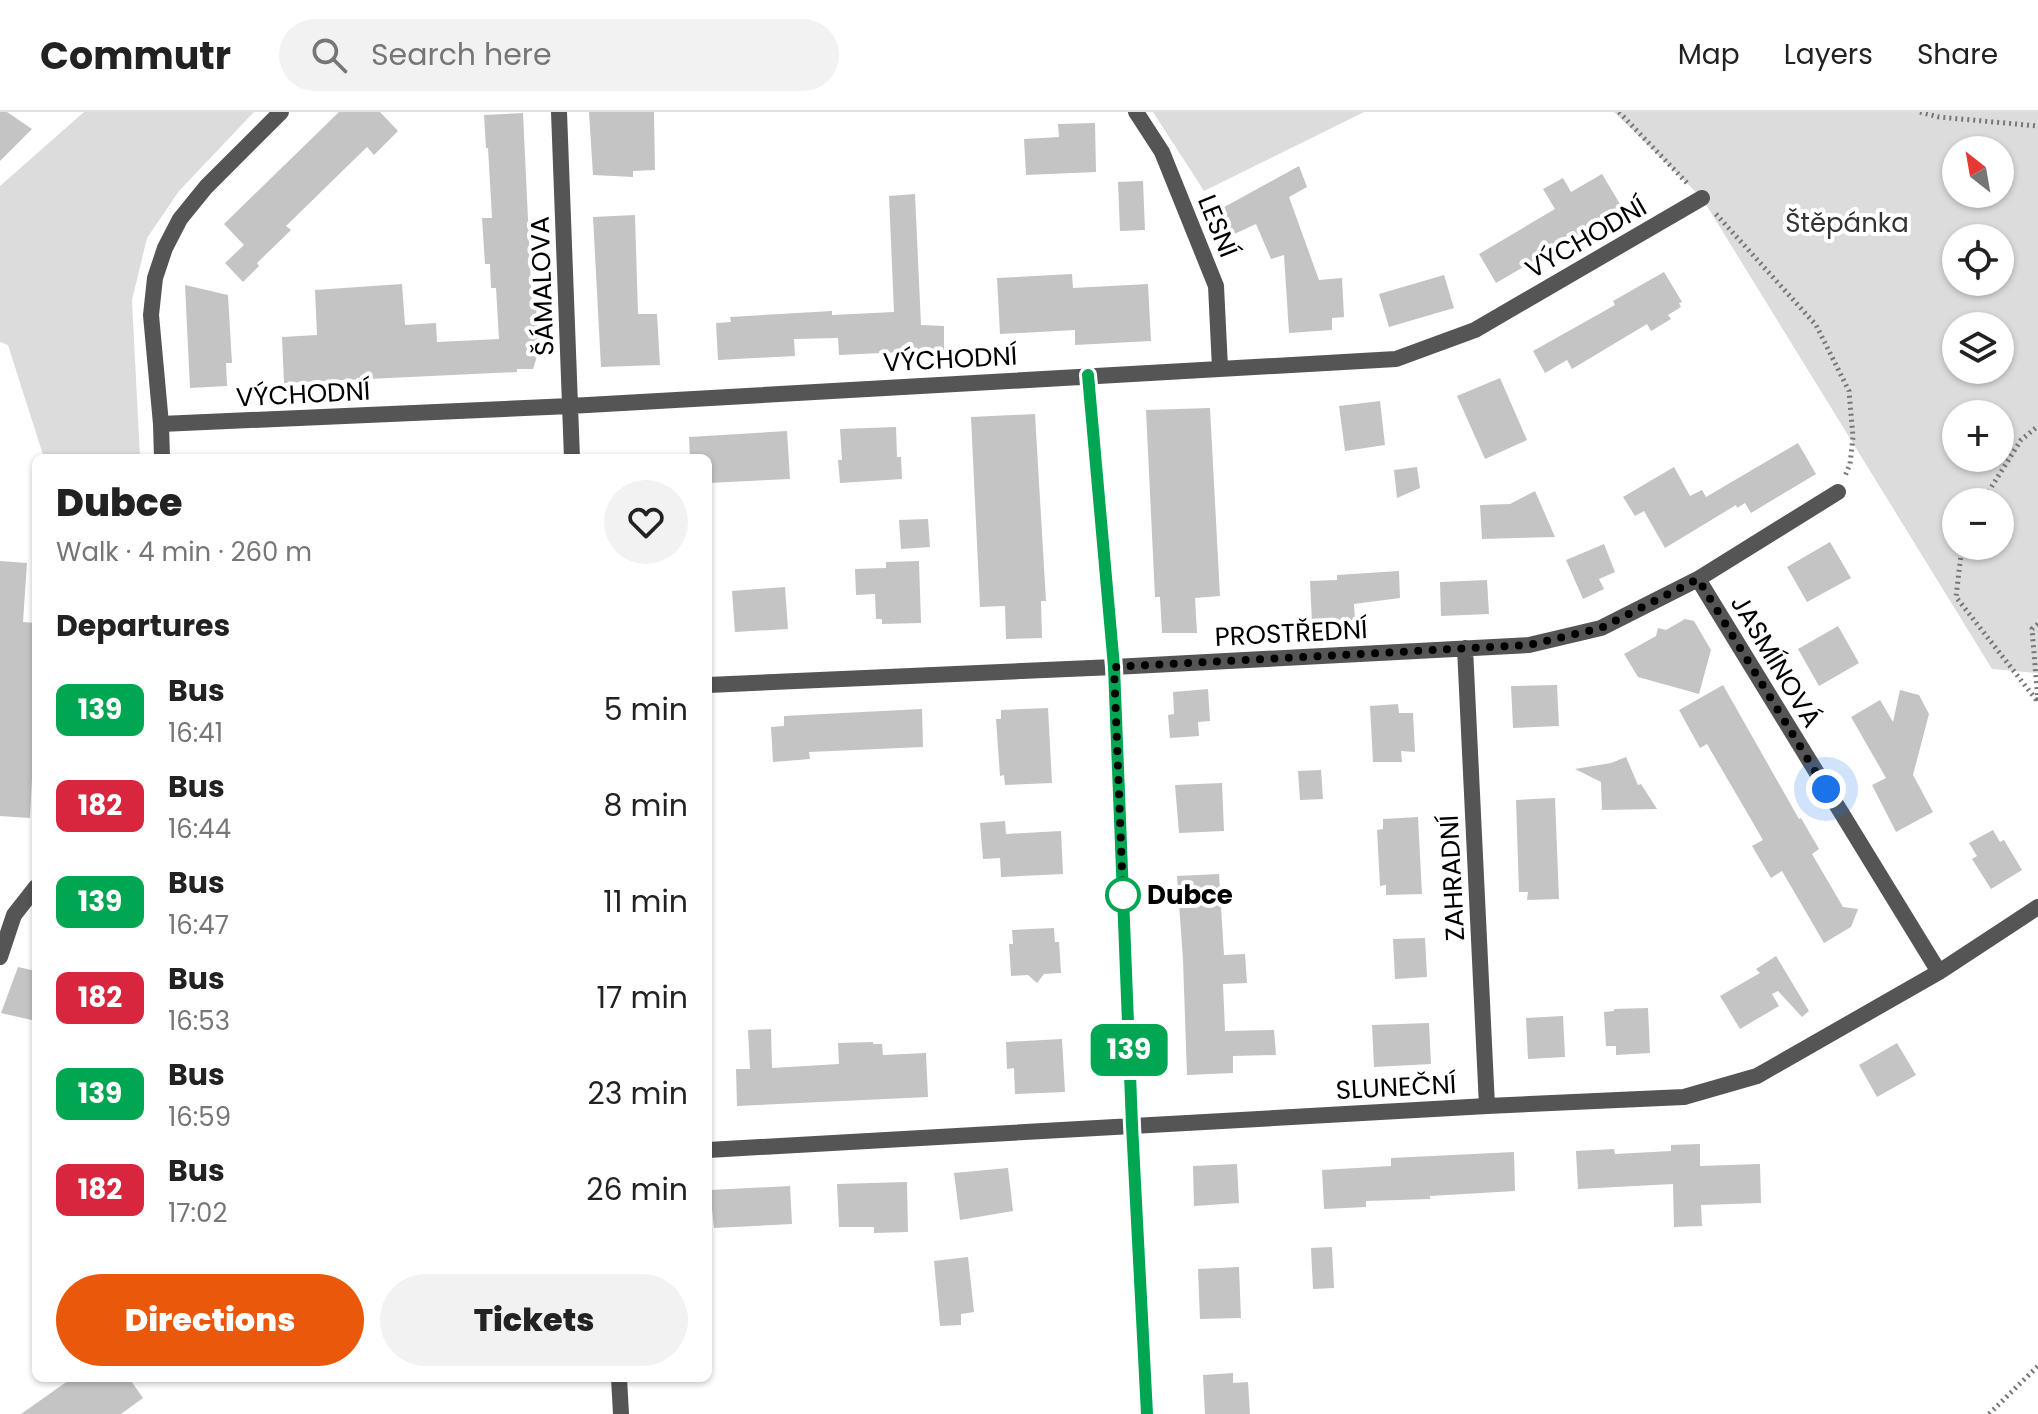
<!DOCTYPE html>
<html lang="en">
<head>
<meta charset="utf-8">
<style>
	:root { --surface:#fff; --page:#f2f2f2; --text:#222; --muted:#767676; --line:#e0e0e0; --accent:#ea580c }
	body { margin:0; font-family:Poppins,sans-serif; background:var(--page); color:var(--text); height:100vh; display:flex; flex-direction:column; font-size:30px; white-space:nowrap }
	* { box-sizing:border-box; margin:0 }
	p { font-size:26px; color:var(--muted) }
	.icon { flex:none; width:44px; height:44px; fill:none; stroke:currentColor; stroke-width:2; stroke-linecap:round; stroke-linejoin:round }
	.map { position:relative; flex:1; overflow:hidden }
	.sheet { position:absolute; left:32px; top:342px; width:680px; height:928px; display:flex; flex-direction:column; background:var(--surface); border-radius:12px; box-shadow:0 2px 6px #0004 }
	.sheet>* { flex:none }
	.badge { padding:0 16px; border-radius:12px; font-size:28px; line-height:52px }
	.needle { width:52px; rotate:329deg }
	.fabs { position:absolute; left:1942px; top:24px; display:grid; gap:16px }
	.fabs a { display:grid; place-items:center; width:72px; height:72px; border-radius:50%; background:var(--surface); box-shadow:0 2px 6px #0004; font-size:40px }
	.you { position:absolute; width:40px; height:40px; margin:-20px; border:6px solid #fff; border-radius:50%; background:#1a73e8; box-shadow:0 0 0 12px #1a73e833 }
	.map>.badge { position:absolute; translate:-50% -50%; box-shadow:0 0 0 4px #fff }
	h2 { padding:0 24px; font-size:30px; line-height:72px }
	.round { display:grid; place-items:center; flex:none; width:84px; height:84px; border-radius:42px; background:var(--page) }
	.headline { display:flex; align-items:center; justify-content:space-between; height:136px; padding:0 24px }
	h1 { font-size:38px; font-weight:800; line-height:60px }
	.button { display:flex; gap:16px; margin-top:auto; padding:16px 24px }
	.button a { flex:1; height:92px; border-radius:48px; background:var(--accent); color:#fff; font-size:32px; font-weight:800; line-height:92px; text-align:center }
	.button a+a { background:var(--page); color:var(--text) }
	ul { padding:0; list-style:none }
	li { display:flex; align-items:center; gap:24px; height:96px; padding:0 24px }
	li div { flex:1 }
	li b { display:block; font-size:30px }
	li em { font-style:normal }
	li .badge { min-width:88px; font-weight:700; text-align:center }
	header { display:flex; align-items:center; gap:48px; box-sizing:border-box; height:112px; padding:0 40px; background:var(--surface); border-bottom:2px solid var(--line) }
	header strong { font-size:38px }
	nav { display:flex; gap:44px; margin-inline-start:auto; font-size:28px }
	.search { width:560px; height:72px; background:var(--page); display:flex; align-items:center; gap:20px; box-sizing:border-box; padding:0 28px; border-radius:44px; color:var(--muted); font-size:30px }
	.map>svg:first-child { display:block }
	.green { fill:#dcdcdc; fill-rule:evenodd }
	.building { fill:#c4c4c4 }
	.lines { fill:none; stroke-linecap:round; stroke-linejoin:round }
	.path { stroke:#777; stroke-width:5; stroke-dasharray:2 4; stroke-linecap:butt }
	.street { stroke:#555; stroke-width:16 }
	.line-casing { stroke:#fff; stroke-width:18 }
	.line { stroke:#00a651; stroke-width:12 }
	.walk { stroke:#000; stroke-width:8; stroke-dasharray:0 14.4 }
	.stop-dot { fill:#fff; stroke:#00a651; stroke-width:4 }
	.labels { text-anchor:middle; stroke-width:8; stroke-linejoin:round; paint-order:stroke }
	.park-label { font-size:26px; fill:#333; stroke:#fff }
	.street-label { font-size:26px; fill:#000; stroke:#fff }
	.stop-label { font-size:26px; font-weight:bold; fill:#000; stroke:#fff; text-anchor:start }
</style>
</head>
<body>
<header>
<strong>Commutr</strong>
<div class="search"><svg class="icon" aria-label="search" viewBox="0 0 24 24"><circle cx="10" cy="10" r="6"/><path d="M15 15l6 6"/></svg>Search here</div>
<nav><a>Map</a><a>Layers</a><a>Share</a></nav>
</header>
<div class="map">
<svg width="2038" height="1302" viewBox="0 0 2038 1302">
	<rect width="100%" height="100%" fill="#fff"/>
	<path class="green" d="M84 0H254L179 79 147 126 132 188 140 346H44L8 233 0 230V74Z
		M1153 0H1364L1204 79Z
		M1614 0H2038V561L1992 557 1702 86ZM1956 38H2000V82H1956ZM1956 126H2000V170H1956ZM1956 214H2000V258H1956ZM1956 302H2000V346H1956ZM1956 390H2000V434H1956Z"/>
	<path class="building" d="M0 0H7L32 17 0 49Z
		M339 0H380L398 19 374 43 367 35 286 114 291 118 257 151 259 154 243 170 225 151 244 133 224 112Z
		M589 0H654L655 58 633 59V65L593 63Z
		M523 1 532 193H536L539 238 533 257H517V260L284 271 282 225 317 223 315 178 402 172 405 213 436 211 437 230 499 227 496 176H491L490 152H485L482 106H492L488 36H486L484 3Z
		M1095 11 1096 60 1026 63 1024 27 1059 25 1058 12Z
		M1299 54 1307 75 1289 85 1319 168 1342 166 1344 205 1332 206V218L1289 221 1284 143 1271 147 1256 112 1219 129 1208 104Z
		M1602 62 1623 97 1496 171 1479 142 1555 97 1543 77 1563 66 1571 80Z
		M1143 69 1145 118 1120 119 1118 70Z
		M915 82 921 213 944 214V238L839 243 838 226 794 227 795 244 718 248 716 211 731 210 730 205 832 199V203L894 200 889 84Z
		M635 103 638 202H657L660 253 601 255 593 105Z
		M1664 160 1682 190 1679 191 1681 195 1668 203 1671 207 1651 219 1647 212 1572 257 1567 248 1545 261 1533 239 1615 193 1613 189Z
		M1072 162 1073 176 1148 172 1151 229 1075 233V218L1000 222 997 166Z
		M1444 163 1454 196 1389 215 1379 182Z
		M185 173 228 183 232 251H226L227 274 190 276Z
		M1500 266 1527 328 1485 347 1457 284Z
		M1380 289 1385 333 1345 339 1339 294Z
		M1210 296 1220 484 1195 486 1197 521H1162L1160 485H1155L1146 298Z
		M1035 302 1046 489H1041L1042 526 1006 527 1005 494 980 495 971 305Z
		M896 315 897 345H901L902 367 840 371 838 348H842L840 317Z
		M787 319 790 367 708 371V346H690L689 325Z
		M1798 331 1816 362 1751 401 1745 391 1737 396 1736 393 1665 436 1644 399 1635 404 1623 385 1674 355 1690 384 1702 378 1706 385Z
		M1417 355 1420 376 1397 386 1394 358Z
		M1535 379 1555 425 1482 427 1480 393 1510 392Z
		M928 407 930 435 901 437 899 408Z
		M1830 430 1851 466 1807 490 1787 455Z
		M1604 432 1615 460 1599 467 1604 477 1583 487 1566 448Z
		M0 449 27 451 23 510 36 511V587L30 706 0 704Z
		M919 449 921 511 882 512V507H876L875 482 856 483 855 457 886 456V450Z
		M1399 459 1400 486 1354 492 1355 508 1312 510 1310 469 1337 468V463Z
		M1487 468 1489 502 1441 504 1440 470Z
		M785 475 788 517 735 520 732 479Z
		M1685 507 1694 509 1711 538 1699 582 1638 565 1624 542 1656 524 1658 516 1666 518Z
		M1838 514 1859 551 1819 574 1798 537Z
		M1557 573 1559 614 1513 616 1511 574Z
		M1723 573 1799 707 1801 706 1819 737 1812 742 1843 795 1858 797 1851 815 1824 831 1782 759 1771 766 1752 734 1763 728 1707 632 1700 636 1679 598Z
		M1208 577 1210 609 1198 610 1199 624 1170 626 1168 603 1174 602 1173 580Z
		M1900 578 1919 583 1929 602 1913 663 1933 700 1896 720 1872 673 1886 666 1851 605 1880 588 1893 610Z
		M1398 592 1399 601H1413L1415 640 1401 639 1402 650H1373L1370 594Z
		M1048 596 1052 671 1005 673 1004 663 1000 664 996 607H1001V598Z
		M922 597 923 635 809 640 810 647 773 650 771 615 784 614V604Z
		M1626 645 1638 673 1641 672 1657 697 1602 698 1601 670 1575 657 1611 651Z
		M1321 658 1323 687 1300 688 1298 659Z
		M1222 671 1224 719 1179 721 1175 673Z
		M1555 686 1559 787 1527 788 1528 780H1519L1516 688Z
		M1418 705 1422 782 1386 783V773L1380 774 1377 718 1383 717V707Z
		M1005 709 1006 722 1061 719 1063 762 1001 765 1000 746 983 747 980 711Z
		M1993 718 2000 730 2004 728 2022 758 1991 777 1972 747 1977 744 1969 731Z
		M1219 762 1224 843 1245 842 1247 871 1223 872 1225 919 1274 918 1276 943 1233 944V961L1187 963 1183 848 1177 764Z
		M1054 816 1055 830H1059L1061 861 1044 862 1037 871 1028 863 1011 864 1009 832H1013L1012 818Z
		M1425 826 1427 865 1395 867 1393 827Z
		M1776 844 1809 899 1802 905 1778 879 1772 882 1779 894 1740 917 1720 884 1760 861 1756 857Z
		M18 855 36 859V909L1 901Z
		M1648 896 1650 941 1616 943V934H1606L1604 900 1614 899V897Z
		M1563 904 1565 945 1528 947 1526 906Z
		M1429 911 1431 952 1374 955 1372 913Z
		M771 917 772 956 839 952 838 931 873 930V932H882L883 943 926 941 928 985 737 994 736 957H750L748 918Z
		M1062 927 1065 980 1015 982 1014 956 1007 957 1006 930Z
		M1897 931 1916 963 1877 985 1859 953Z
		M1700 1032V1054L1760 1052 1761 1091 1701 1093 1702 1114 1674 1115 1673 1072 1578 1077 1576 1039 1614 1037 1615 1042 1671 1039V1033Z
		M1514 1040 1515 1079 1430 1084V1087L1366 1089V1095L1324 1097 1322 1058 1391 1054V1046Z
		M1237 1052 1239 1091 1194 1094 1193 1054Z
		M1008 1056 1013 1099 960 1108 954 1061Z
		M907 1070 908 1120 874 1121V1115H839L837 1072Z
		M790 1074 792 1112 714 1116 710 1078Z
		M1332 1135 1334 1176 1313 1177 1311 1136Z
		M968 1145 974 1200 961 1202V1213L940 1214 934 1149Z
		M1239 1155 1241 1206 1200 1207 1198 1157Z
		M1233 1261V1271L1248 1270 1250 1302H1205L1203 1263Z
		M72 1266H129L143 1286 121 1302H21Z"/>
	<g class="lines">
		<path class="path" d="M1619 0 1687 71
			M1920 0 1939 5 2038 14
			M1716 102 1816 213 1849 279 1853 325 1850 352 1845 364
			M1982 390 2021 328 2038 314
			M1962 434 1956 485 2038 590
			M2038 589 2032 517 2038 512
			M1989 1302 2038 1254"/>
		<path class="street" d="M559 0 572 346
			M1136 0 1162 40 1216 174 1220 256
			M1088 263 1114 555 1132 1013 1147 1302
			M161 312 570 294 1396 247 1475 218 1702 86
			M162 346 161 312 151 203 155 166 165 136 180 107 206 75 281 0
			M1698 467 1939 860
			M1465 536 1487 994
			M708 573 1114 555 1529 533 1601 516 1698 467 1838 380
			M0 845 14 803 36 775
			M708 1038 1487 994 1684 985 1757 964 1939 860 2038 795
			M619 1266 621 1302"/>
	</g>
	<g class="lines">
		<g class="line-casing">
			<path id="line" d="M1088 263 1114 555 1132 1013 1147 1302"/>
		</g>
		<use href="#line" class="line"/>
		<path class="walk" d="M1123 783 1114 555 1529 533 1601 516 1698 467 1826 677"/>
	</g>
	<circle class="stop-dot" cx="1123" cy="783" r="16"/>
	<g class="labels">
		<g class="park-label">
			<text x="1847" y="120">Štěpánka</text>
		</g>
		<g class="street-label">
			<text transform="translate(1218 114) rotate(68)" y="9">LESNÍ</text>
			<text transform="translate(1586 126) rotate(-30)" y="9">VÝCHODNÍ</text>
			<text transform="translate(542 174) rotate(-92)" y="9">ŠÁMALOVA</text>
			<text transform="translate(950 247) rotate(-3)" y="9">VÝCHODNÍ</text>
			<text transform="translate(303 282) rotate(-3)" y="9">VÝCHODNÍ</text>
			<text transform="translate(1291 521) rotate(-3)" y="9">PROSTŘEDNÍ</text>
			<text transform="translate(1776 549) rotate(59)" y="9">JASMÍNOVÁ</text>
			<text transform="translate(1452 766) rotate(-93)" y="9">ZAHRADNÍ</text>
			<text transform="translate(1396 975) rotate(-3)" y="9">SLUNEČNÍ</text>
		</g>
		<g class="stop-label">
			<text x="1147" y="792">Dubce</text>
		</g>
	</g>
</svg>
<div class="fabs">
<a><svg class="needle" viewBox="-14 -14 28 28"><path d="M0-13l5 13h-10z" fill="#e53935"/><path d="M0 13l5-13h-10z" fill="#767676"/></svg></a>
<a><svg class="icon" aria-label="locate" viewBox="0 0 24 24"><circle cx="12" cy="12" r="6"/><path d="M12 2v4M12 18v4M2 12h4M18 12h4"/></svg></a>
<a><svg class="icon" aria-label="layers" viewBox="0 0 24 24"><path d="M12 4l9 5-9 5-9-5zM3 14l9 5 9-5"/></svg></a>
<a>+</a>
<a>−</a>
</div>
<div class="you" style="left:1826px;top:677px"></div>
<b class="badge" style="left:1129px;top:938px;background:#00a651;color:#fff">139</b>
<section class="sheet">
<div class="headline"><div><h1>Dubce</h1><p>Walk · 4 min · 260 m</p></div><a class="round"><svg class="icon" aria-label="heart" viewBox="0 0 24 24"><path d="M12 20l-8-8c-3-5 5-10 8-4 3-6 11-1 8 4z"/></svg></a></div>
<h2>Departures</h2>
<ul>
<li><span class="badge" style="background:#00a651;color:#fff">139</span><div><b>Bus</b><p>16:41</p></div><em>5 min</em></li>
<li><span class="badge" style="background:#d7263d;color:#fff">182</span><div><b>Bus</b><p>16:44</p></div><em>8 min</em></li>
<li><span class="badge" style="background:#00a651;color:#fff">139</span><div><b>Bus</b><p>16:47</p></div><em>11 min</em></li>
<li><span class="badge" style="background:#d7263d;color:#fff">182</span><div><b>Bus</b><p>16:53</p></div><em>17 min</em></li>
<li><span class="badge" style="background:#00a651;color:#fff">139</span><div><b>Bus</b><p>16:59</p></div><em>23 min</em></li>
<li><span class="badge" style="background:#d7263d;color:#fff">182</span><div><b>Bus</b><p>17:02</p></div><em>26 min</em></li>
</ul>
<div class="button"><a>Directions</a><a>Tickets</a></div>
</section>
</div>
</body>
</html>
